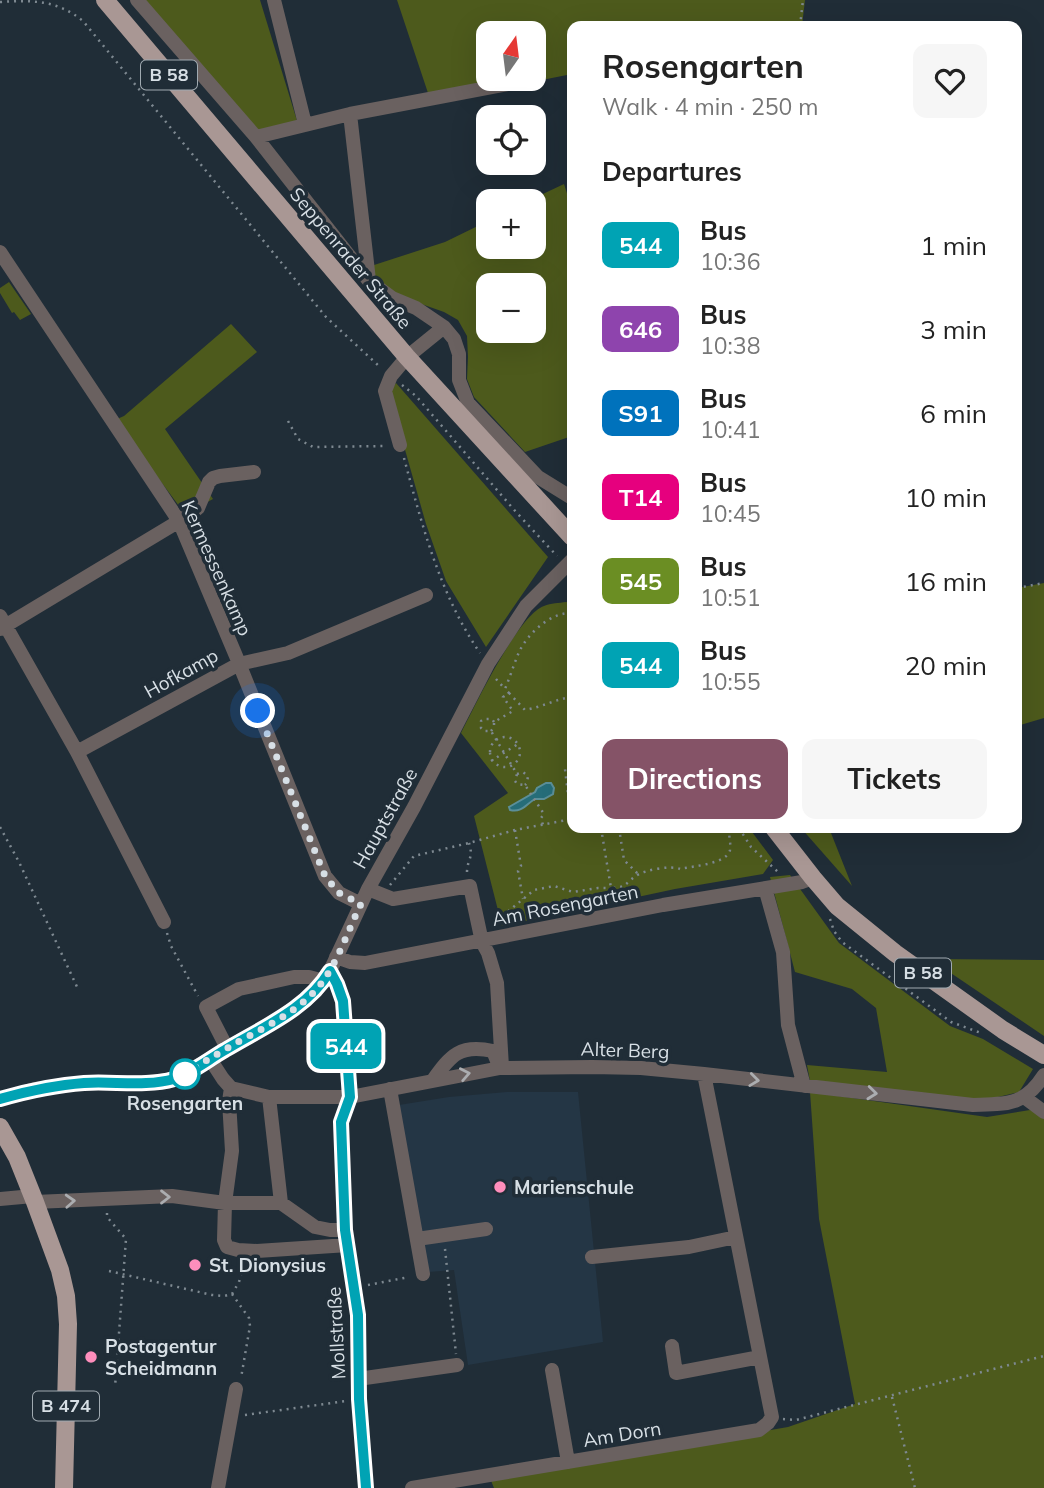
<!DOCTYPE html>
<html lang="en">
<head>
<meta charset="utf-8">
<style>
	:root { --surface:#fff; --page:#f6f6f6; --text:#222; --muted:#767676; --accent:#855367 }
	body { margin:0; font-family:Mulish,sans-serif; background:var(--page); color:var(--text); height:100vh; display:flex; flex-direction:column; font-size:26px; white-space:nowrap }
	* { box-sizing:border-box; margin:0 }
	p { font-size:23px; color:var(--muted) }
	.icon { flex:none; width:38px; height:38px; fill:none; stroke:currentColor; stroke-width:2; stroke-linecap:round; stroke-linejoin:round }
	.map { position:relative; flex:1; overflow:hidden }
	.sheet { position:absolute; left:567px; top:21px; width:455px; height:812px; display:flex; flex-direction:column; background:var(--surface); border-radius:14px; box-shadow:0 7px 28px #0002 }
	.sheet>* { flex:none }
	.badge { padding:0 14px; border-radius:10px; font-size:24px; line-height:46px }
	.needle { width:46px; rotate:14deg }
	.tools { position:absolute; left:476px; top:21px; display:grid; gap:14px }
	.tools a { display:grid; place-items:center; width:70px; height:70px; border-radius:14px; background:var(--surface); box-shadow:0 7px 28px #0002; font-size:35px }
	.you { position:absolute; width:35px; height:35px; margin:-18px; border:5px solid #fff; border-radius:50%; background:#1a73e8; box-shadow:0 0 0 10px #1a73e833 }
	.map>.badge { position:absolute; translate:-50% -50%; box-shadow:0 0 0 4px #fff }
	h2 { padding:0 35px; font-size:26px; line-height:63px }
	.round { display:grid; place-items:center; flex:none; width:74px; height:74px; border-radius:14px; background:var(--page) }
	.overview { display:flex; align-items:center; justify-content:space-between; height:119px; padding:0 35px }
	h1 { font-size:33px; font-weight:700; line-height:52px }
	.button { display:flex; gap:14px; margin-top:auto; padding:14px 35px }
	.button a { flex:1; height:80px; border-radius:14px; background:var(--accent); color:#fff; font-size:28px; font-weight:700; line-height:80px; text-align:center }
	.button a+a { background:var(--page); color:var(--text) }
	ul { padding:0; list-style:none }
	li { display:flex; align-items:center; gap:21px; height:84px; padding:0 35px }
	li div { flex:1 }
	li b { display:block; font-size:26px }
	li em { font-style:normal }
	li .badge { min-width:77px; font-weight:700; text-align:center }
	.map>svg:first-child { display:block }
	.built { fill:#243645 }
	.green { fill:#4d5a1c; fill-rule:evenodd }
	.water { fill:#266d79; stroke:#5b8f99; stroke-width:2 }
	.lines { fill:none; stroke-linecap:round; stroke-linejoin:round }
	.path { stroke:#7e8991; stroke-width:2.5; stroke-dasharray:2 5; stroke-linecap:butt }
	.minor { stroke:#6a6160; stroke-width:14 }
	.major { stroke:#a99794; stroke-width:18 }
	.oneway { stroke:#abadb0 }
	.line-casing { stroke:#fff; stroke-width:16 }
	.line { stroke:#00a3b4; stroke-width:10 }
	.walk { stroke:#d7dfe5; stroke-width:7; stroke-dasharray:0 12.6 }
	.stop-dot { fill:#fff; stroke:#00a3b4; stroke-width:3.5 }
	.poi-dot { fill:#fe8ebc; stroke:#202d37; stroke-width:2.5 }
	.labels { text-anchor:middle; stroke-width:7; stroke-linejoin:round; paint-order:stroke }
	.shield { fill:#202d37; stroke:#a0aab1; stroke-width:2 }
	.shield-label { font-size:18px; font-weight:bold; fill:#d7dfe5 }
	.street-label { font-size:19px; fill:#d7dfe5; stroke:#202d37 }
	.stop-label { font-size:19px; font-weight:bold; fill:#d7dfe5; stroke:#202d37 }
	.poi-label { font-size:19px; font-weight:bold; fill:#d7dfe5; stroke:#202d37; text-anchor:start }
</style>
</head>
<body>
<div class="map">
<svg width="1044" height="1488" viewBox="0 0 1044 1488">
	<rect width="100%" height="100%" fill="#202d37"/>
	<path class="built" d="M507 1092H578L603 1342 468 1365 454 1270 428 1272 399 1105 449 1097Z"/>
	<path class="green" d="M144 0H260L298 124 260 135Z
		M397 0H805L802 26H572V74L431 102ZM488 33H534V79H488Z
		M564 184 572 209V436L525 452 474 397 467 379 468 357 467 336 458 320 444 312 393 294 377 281 371 266 445 242 488 221V247H534V201H528ZM488 285H534V331H488Z
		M9 282 31 314 20 320 14 312 12 313 0 293V288Z
		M231 324 257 352 165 429 213 499 185 514 115 420 124 416Z
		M396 383 548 557 486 647 446 581 426 524 389 393Z
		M1044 583V718L1017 726V588Z
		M566 602 572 603V828H749L773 860 763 874 675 889 502 926 474 816 508 793 461 733C475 706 518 615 544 606 551 603 559 603 566 602Z
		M801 828H829L852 886Z
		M790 875 839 943 950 1026 983 1039 1033 1069 1019 1092 981 1101 810 1081 807 1065 887 1072 876 1008 852 989 795 972 770 877Z
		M930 959 1044 960V1036Z
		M810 1092 987 1117 1030 1110 1044 1116V1488H494L490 1478 788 1427 855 1404 819 1219Z"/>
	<path class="water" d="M546 783H551L554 788 553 794 544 799H535C526 804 522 813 510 810L509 807 535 792 537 788Z"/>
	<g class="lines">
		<path class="path" d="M0 2C33 0 57 0 83 21L326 317 380 367
			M800 26 803 0
			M402 385 416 396 516 512 557 556
			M288 421 298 439 313 447 386 446
			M404 458C422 525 440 595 480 653
			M1017 588 1044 583
			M496 679 505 689
			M509 693 525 710C542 707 556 699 572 697
			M494 722 492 719H484L481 721V728L484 731H491L517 774 515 781 517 784 525 785 544 814 541 818 543 825
			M491 731 494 727V722L513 711 503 697 509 693 505 689C510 677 514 664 519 652 528 633 551 612 572 613
			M490 752a15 15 0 1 1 30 0a15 15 0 1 1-30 0Z
			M491 761 518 744
			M517 774 523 772 528 776 527 783 525 785
			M571 820 565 769 572 764
			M0 827 19 862 78 989
			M601 828 611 888C628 887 624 884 636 876 644 870 671 865 680 869 693 866 727 864 730 850 731 843 729 835 728 828
			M619 828 624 860 638 874
			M739 828 751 847 778 872
			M619 829 628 828
			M515 830 521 866 518 871 523 899
			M467 872C467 860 474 858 469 843
			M390 885 414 856 469 843 515 830 572 819
			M830 919 834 931 842 942 951 1022 981 1033
			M507 924 505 914 534 890 554 886 573 892 598 888H611
			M167 933 171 946 198 996
			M107 1213V1217L126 1239 115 1387
			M445 1249 456 1354
			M109 1271 212 1295 224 1296 232 1294 239 1282 244 1264
			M368 1285 409 1277
			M232 1294 249 1318 250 1326 241 1378
			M892 1397 915 1488
			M245 1415 346 1401
			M783 1419 796 1420 1044 1356"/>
		<path class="minor" d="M137 0 256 137 369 281 392 298 416 308 444 327 454 339 459 354V380L468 403 538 477 572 498
			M274 0 305 124
			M350 114 369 280
			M256 137 350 114 513 83
			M0 252 179 521 236 656 325 876 339 893 361 904
			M400 445 385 391 391 376 407 357 444 327
			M0 616 77 752 164 922
			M0 629 191 514 198 508 209 482 213 478 220 476 254 472
			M77 752 239 664 288 653 426 595
			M765 888 783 952 788 1025 804 1086
			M368 889 393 899 470 886 482 942 488 953 497 983 502 1067
			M336 957 350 962 365 963 663 905 802 882 813 878
			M330 971 337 984 343 1001 350 1097 341 1122 345 1230 358 1315 359 1399 366 1488
			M227 1048 206 1007 239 989 294 977H309L324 981
			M210 1059 223 1079 231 1088 269 1097H350L500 1068 592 1067 641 1068 704 1074 973 1105C1007 1104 1024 1106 1044 1075
			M433 1080C451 1055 460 1044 493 1051L499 1066
			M231 1088 229 1101 232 1151 225 1203 224 1240 227 1247 238 1250 257 1251 348 1245
			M390 1089 423 1274
			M269 1097 281 1203
			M1024 1097 1044 1112
			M0 1099 35 1089 83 1083 150 1082 174 1079 263 1029 306 1000 316 991 330 971 368 889 414 807 488 664 526 606 572 560
			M0 1199 33 1196
			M35 1202 172 1196 225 1203H281L315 1227 330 1230H345
			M417 1239 486 1229
			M592 1257 689 1247 736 1237
			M672 1346 676 1373 760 1357
			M552 1370 568 1462
			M358 1379 457 1365
			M218 1488 236 1389
			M412 1488 759 1430 768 1423 772 1417 704 1074"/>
		<path class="major" d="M105 0 407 357 572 537
			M774 828 813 878 837 906 895 953 1003 1030 1044 1055
			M0 1127 17 1157 35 1202 60 1270 66 1296 68 1324 64 1488"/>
	</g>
	<defs><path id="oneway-chevron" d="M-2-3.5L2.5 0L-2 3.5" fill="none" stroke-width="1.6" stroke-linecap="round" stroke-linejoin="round" transform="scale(1.75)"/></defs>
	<g class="oneway">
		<use href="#oneway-chevron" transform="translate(465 1074) rotate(-11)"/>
		<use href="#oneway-chevron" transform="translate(754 1080) rotate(7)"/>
		<use href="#oneway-chevron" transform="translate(872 1093) rotate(6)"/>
		<use href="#oneway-chevron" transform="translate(165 1197)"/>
		<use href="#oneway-chevron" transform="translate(70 1201) rotate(-3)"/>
	</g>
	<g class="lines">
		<g class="line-casing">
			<path id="line" d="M0 1099C28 1091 55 1085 84 1083 113 1081 146 1087 174 1079 192 1073 209 1059 225 1050 263 1027 306 1010 330 971L337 984 343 1001 350 1097 341 1122 345 1230 358 1315 359 1399 366 1488"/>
		</g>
		<use href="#line" class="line"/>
		<path class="walk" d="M185 1074C199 1065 212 1057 226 1049 259 1029 300 1013 323 981 339 959 349 928 361 904L339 893 325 876 258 711"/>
	</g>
	<circle class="stop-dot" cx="185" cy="1074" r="14"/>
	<g class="poi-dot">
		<circle cx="500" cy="1187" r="7"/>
		<circle cx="195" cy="1265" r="7"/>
		<circle cx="91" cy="1357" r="7"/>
	</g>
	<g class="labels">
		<g class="shield">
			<rect x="141" y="60.5" width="56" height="29" rx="5"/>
			<rect x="895" y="958.5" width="56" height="29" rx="5"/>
			<rect x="33" y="1391.5" width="66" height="29" rx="5"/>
		</g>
		<g class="shield-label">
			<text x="169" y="81">B 58</text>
			<text x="923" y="979">B 58</text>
			<text x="66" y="1412">B 474</text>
		</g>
		<g class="street-label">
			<text transform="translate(351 258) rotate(50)" y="7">Seppenrader Straße</text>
			<text transform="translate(217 568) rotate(66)" y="7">Kermessenkamp</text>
			<text transform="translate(181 673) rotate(-29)" y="7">Hofkamp</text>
			<text transform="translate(385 818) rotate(-61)" y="7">Hauptstraße</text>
			<text transform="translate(565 905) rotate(-11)" y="7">Am Rosengarten</text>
			<text transform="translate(625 1050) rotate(2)" y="7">Alter Berg</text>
			<text transform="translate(336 1333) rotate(-93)" y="7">Mollstraße</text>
			<text transform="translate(622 1434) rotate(-9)" y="7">Am Dorn</text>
		</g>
		<g class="stop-label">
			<text x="185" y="1110">Rosengarten</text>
		</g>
		<g class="poi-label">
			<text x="514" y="1194">Marienschule</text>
			<text x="209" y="1272">St. Dionysius</text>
			<text x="105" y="1353">Postagentur<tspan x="105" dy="22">Scheidmann</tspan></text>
		</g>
	</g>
</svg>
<div class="tools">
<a><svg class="needle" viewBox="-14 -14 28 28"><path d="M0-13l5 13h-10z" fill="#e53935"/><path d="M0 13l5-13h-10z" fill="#767676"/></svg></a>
<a><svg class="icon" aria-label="locate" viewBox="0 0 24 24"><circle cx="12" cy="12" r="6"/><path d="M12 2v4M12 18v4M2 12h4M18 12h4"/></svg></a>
<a>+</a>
<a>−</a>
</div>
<div class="you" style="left:258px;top:711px"></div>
<b class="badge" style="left:346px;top:1046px;background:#00a3b4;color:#fff">544</b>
<section class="sheet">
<div class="overview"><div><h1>Rosengarten</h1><p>Walk · 4 min · 250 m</p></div><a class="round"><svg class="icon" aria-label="heart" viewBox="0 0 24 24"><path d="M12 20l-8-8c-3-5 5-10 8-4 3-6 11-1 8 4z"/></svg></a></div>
<h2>Departures</h2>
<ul>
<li><span class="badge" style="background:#00a3b4;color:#fff">544</span><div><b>Bus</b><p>10:36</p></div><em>1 min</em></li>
<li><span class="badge" style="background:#8e44ad;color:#fff">646</span><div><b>Bus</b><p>10:38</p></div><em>3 min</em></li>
<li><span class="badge" style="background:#0072bc;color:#fff">S91</span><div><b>Bus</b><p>10:41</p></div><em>6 min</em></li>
<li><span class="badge" style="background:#e6007e;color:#fff">T14</span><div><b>Bus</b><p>10:45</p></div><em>10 min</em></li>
<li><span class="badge" style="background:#6b8e23;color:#fff">545</span><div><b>Bus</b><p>10:51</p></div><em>16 min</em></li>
<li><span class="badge" style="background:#00a3b4;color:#fff">544</span><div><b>Bus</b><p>10:55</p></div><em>20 min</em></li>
</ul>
<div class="button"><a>Directions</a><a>Tickets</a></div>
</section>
</div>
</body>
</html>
